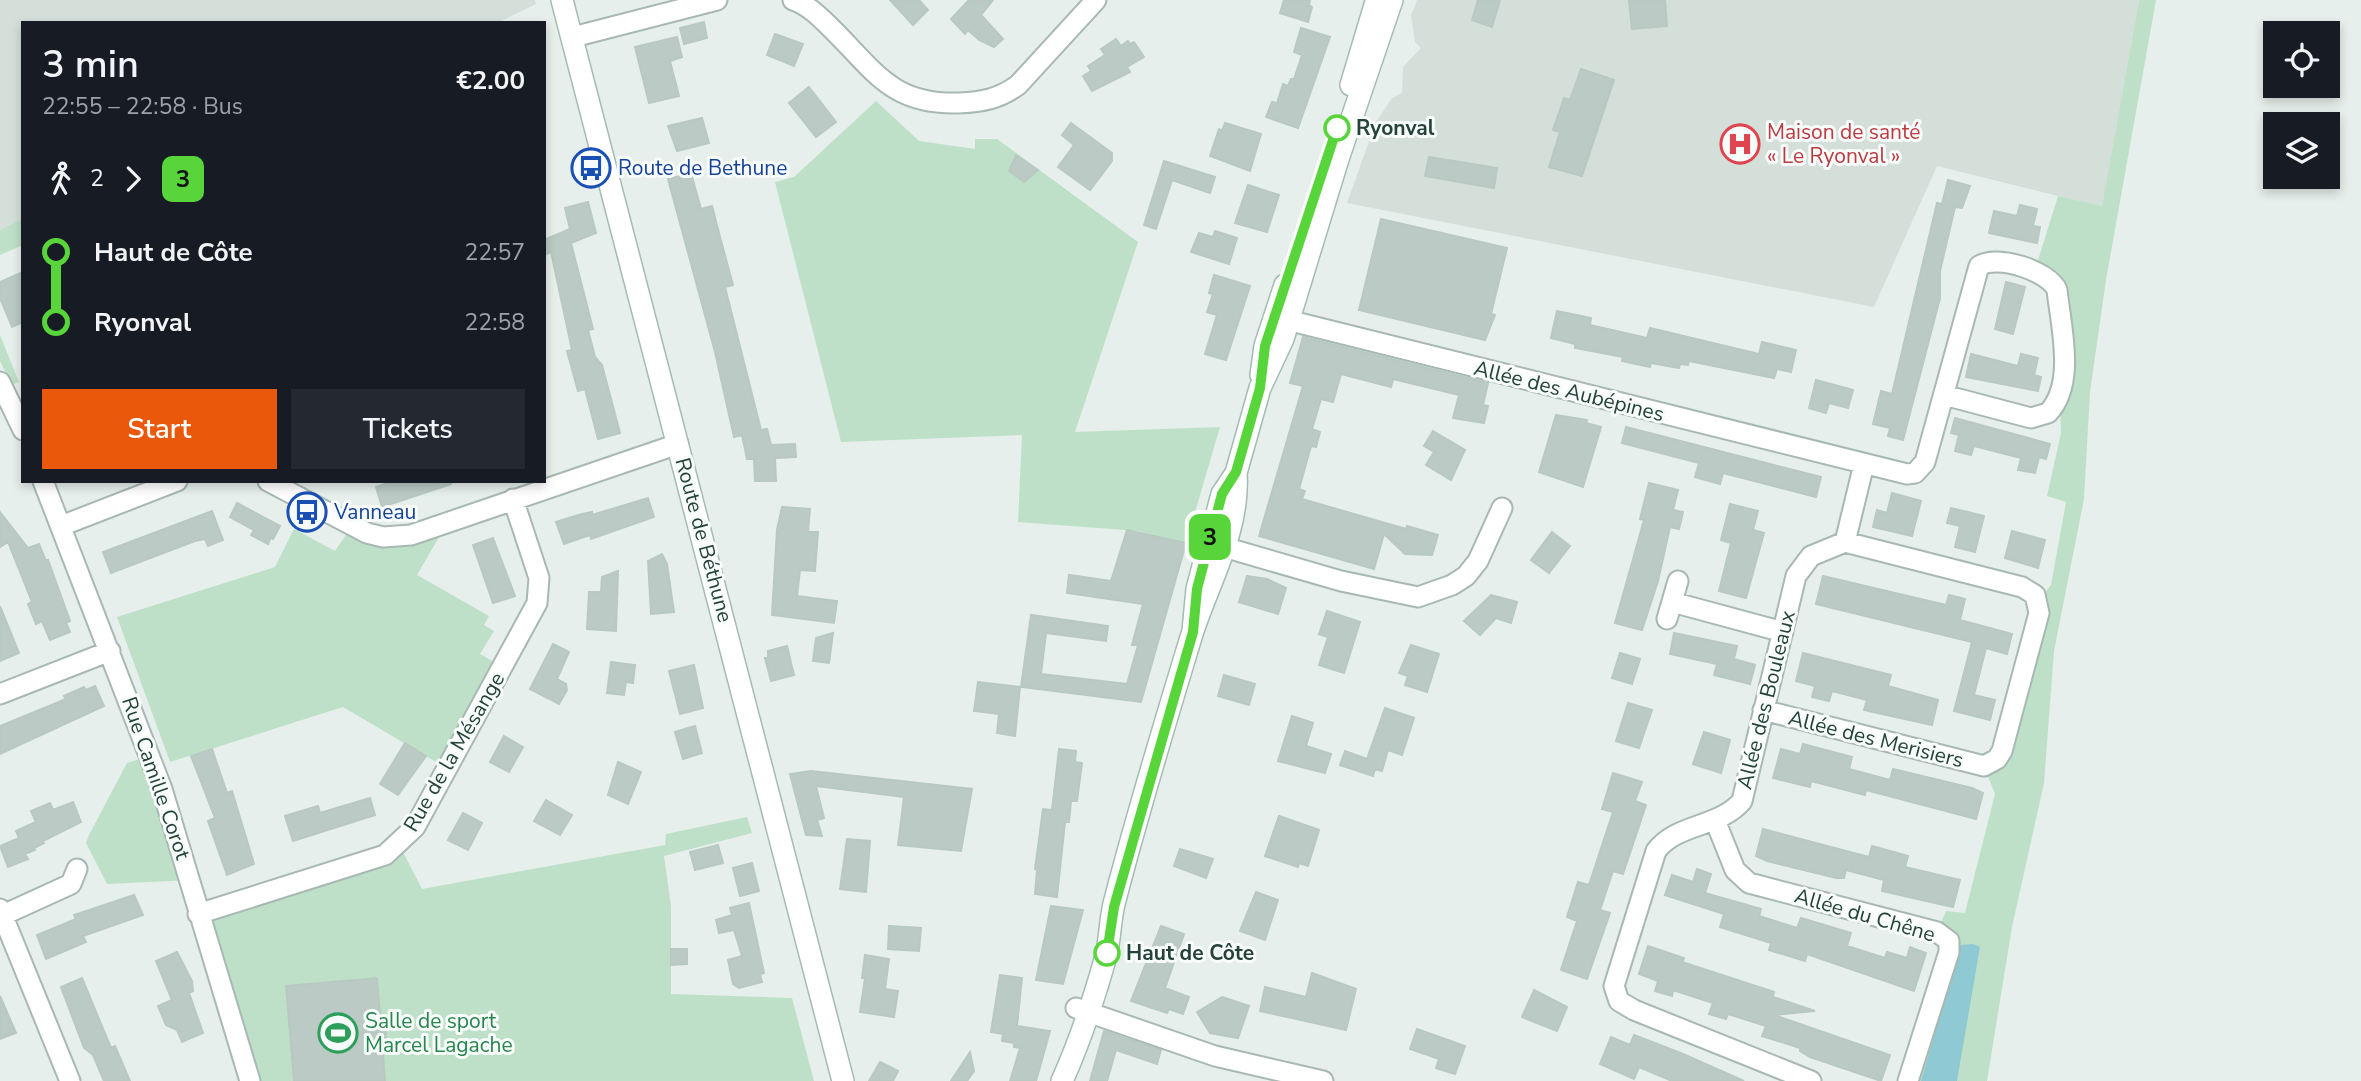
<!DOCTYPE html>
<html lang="en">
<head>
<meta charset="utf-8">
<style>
	:root { --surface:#171b24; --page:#242831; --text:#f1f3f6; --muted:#9ea1a6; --accent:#ea580c }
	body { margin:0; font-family:"Nunito Sans",sans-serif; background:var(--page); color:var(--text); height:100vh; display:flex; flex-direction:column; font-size:26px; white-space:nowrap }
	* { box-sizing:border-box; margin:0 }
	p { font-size:23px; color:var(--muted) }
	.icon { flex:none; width:38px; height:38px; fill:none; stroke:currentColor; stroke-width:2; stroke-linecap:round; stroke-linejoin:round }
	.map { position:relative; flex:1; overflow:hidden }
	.sheet { position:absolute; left:21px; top:21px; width:525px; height:462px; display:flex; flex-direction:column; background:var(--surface); border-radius:0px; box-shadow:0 4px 10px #0003 }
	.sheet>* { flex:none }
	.badge { padding:0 14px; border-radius:10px; font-size:24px; line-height:46px }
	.buttons { position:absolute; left:2263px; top:21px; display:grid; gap:14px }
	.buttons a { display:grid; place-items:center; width:77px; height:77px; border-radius:0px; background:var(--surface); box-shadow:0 4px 10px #0003; font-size:35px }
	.map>.badge { position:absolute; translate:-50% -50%; box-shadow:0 0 0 4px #fff }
	.legs { display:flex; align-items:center; gap:10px; height:77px; padding:0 21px; font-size:23px }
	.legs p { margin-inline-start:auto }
	.summary { display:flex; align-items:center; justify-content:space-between; height:119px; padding:0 21px }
	h1 { font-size:38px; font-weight:600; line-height:52px }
	.primary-button { display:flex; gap:14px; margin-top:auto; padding:14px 21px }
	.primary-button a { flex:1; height:80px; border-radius:0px; background:var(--accent); color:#fff; font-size:28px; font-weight:600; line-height:80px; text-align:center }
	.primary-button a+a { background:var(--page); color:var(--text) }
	ul { padding:0 21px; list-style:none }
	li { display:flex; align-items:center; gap:24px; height:70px; font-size:26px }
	li i { display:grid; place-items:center; width:10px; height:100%; margin:0 9px; background:currentColor }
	li i::after { content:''; width:18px; height:18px; margin:-9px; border:5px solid; border-radius:50%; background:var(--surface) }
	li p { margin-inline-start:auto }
	li:first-child i { background:linear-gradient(#0000 50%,currentColor 0) }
	li:last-child i { background:linear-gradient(currentColor 50%,#0000 0) }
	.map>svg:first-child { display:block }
	.built { fill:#d4dfda }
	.green { fill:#bfe0c8 }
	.water { fill:#8ec9d4 }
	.building { fill:#bbcac4; stroke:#b8c9c2; stroke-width:2 }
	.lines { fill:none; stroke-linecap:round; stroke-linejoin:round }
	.street-casing { stroke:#a8b8b2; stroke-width:23 }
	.secondary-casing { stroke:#a4bbb3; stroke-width:24 }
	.street { stroke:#fff; stroke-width:19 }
	.secondary { stroke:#fff; stroke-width:21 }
	.line-1-casing { stroke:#fff; stroke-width:16 }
	.line-1 { stroke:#57d53b; stroke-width:10 }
	.stop-1-dot { fill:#fff; stroke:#57d53b; stroke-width:3.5 }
	.labels { text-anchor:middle; stroke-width:6; stroke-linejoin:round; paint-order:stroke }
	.stop-label { font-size:21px; font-weight:bold; fill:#24423a; stroke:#f7fbf9; text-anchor:start }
	.health-label { font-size:21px; fill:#be3a42; stroke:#f7fbf9; text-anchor:start }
	.transit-label { font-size:21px; fill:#164399; stroke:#f7fbf9; text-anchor:start }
	.street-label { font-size:21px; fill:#24423a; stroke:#f7fbf9 }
	.leisure-label { font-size:21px; fill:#27864d; stroke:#f7fbf9; text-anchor:start }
</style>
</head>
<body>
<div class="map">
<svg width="2361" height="1081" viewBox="0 0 2361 1081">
	<rect width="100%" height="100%" fill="#e6efeb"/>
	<path class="built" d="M0 0H535L536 4 497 23H23V218L0 230Z
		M1417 0H2139L2102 207 1937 166 1874 307 1347 203 1376 122 1392 98 1402 93 1403 67 1421 48 1415 42 1411 15Z"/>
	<path class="green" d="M2139 0H2156L2106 280 2090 392 2084 499 2054 651 2044 783 2012 927 1987 1081H1908L1949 952 1937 932 1946 911 1965 913 1995 794 1984 766 1997 759 2038 601 2051 585 2066 502 2047 496 2061 433 2057 291 2035 270 2058 196 2102 206Z
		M876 101 919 141 975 149V139H997L1138 242 1075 432 1220 427 1186 543 1138 531 1018 522 1022 435 841 442 775 182 794 177Z
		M23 218V245L0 255V230Z
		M0 335 19 382 12 385 0 361Z
		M440 525 439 537 417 575 489 616 484 625 494 631 480 654 503 667 448 769 343 707 170 762 117 617 275 567 294 529 335 551 352 526 367 533Z
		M149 756 192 880 107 884 86 843 89 835 127 763Z
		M747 817 752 833 664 856 671 906V994L792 998 814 1081H250L198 914 399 844 422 889 665 845 666 834Z"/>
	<path class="water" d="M1973 944 1980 947 1957 1081H1921L1960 945Z"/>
	<path class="building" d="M890 0H919L928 10 913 25Z
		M969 0H993L981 15 1003 39 994 47 979 40 968 30 965 34 951 19Z
		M1284 0H1310L1309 5 1312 7 1308 22 1280 13Z
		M1478 0H1500L1492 27 1472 20Z
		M1629 0H1665L1667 26 1632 29Z
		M704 22 707 38 684 44 680 28Z
		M1301 28 1330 37 1298 128 1266 117 1272 102 1277 103 1283 84 1288 86 1291 79H1294L1302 55 1294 52Z
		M775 34 803 44 794 66 767 55Z
		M677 37 682 57 670 61 679 96 649 103 635 47Z
		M1116 39 1121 46 1128 41 1130 44 1134 42 1144 57 1127 67 1130 72 1092 91 1083 76 1091 71 1088 66 1105 55 1101 49Z
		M1581 69 1614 80 1582 176 1549 167 1560 132 1553 130 1564 98 1570 100Z
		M809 87 836 122 816 137 789 103Z
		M702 118 709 143 677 151 668 126Z
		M1071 123 1112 153V161L1090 190 1058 167 1074 145 1062 135Z
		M1225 123 1261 134 1250 171 1210 156 1219 129 1222 131Z
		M1016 155 1038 170 1024 182 1009 171Z
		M1429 157 1497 168 1494 188 1425 176Z
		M1164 161 1215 177 1210 193 1172 180 1156 229 1144 225Z
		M691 173 701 209 712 206 720 237 733 285 725 287 761 430 767 429 771 445 795 444 796 457 775 458 776 481H755L754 459H747L742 435 734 437 715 352 668 179Z
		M1948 180 1970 186 1962 208 1955 207 1940 271V298L1903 440 1888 436 1890 428 1873 424 1881 391 1892 394 1937 203 1942 204Z
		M1248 185 1279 195 1267 232 1235 223Z
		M588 202 596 233 571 243 593 329 588 330 595 357 602 365 620 433 598 439 585 389 578 391 567 351 572 350 551 252 544 255V240L570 229 565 208Z
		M2020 205 2037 209 2033 226 2040 227 2037 243 1989 233 1994 211 2017 216Z
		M1381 219 1507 248 1491 314 1495 315 1485 340 1359 310Z
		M1215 231 1237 238 1229 264 1191 252 1199 233 1213 237Z
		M23 272V322L12 327 0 298V282Z
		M1214 275 1250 286 1226 360 1205 354 1217 315 1207 312 1213 294 1209 293Z
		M2006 282 2025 287 2013 334 1995 329Z
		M1557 311 1591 318 1590 325 1647 338 1650 328 1759 354 1762 342 1796 350 1791 372 1777 369 1774 378 1689 361 1688 365 1680 364 1679 368 1651 363 1650 367 1622 361 1623 357 1575 348V344L1551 338Z
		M1303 337 1488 383 1483 405 1488 406 1484 423 1453 418 1459 395 1393 379 1391 387 1341 374 1333 402 1321 399 1312 429 1320 432 1316 447 1311 446 1299 489 1305 491 1302 499 1406 529 1407 526 1438 535 1432 555 1405 554 1384 534 1374 569 1259 536 1303 386 1290 383Z
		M1971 354 2018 366 2021 354 2038 358 2034 375 2041 377 2038 391 1966 377Z
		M1816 380 1853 390 1848 408 1829 403 1826 413 1809 408Z
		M1556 415 1587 420 1586 423 1601 427 1583 487 1539 472Z
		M1955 418 2050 444 2046 459 2039 457 2035 473 2018 470 2021 458 1974 446 1971 455 1955 451 1959 435 1951 433Z
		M1626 427 1821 477 1816 497 1723 473 1720 484 1695 477 1699 463 1622 443Z
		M1433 431 1465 450 1451 480 1426 465 1434 452 1424 446Z
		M384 481H451V484L382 507 376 487 385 484Z
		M1649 483 1678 490 1673 510 1683 512 1679 529 1670 527 1658 581 1642 630 1615 623 1644 520 1640 519Z
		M1892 493 1921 501 1912 536 1873 527 1877 510 1887 513Z
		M648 498 654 517 591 539 590 535 564 544 556 522 582 514 592 512V515Z
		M237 503 280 526 273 539 271 537 268 544 251 535 254 530 230 517Z
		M1730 504 1758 511 1753 530 1764 533 1746 598 1719 591 1731 543 1721 540Z
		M782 507 810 509 808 532H818L815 571 800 570 797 596 837 601 834 623 772 615 777 530Z
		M1951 508 1984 516 1975 552 1955 547 1960 526 1947 523Z
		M212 511 223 540 208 546 205 539 195 541 111 573 103 552Z
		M0 512 28 548 39 544 46 561 48 560 70 621 66 623 70 632 50 640 42 621 36 624 28 604 32 602 8 542 0 547Z
		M1127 530 1186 543 1141 702 1021 687 1031 615 1108 626 1106 641 1046 633 1041 674 1127 684 1138 645H1132L1143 604 1067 593 1069 575 1111 581Z
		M2012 531 2045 540 2038 568 2005 558Z
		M1552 532 1570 546 1549 573 1531 560Z
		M493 538 515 596 493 603 473 545Z
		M662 554 667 564 674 612 651 614 648 561Z
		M618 571 616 631 587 629 589 592H601L602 577Z
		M1247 576 1267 579 1286 588 1278 614 1239 602Z
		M1823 576 1946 605 1949 595 1965 599 1960 620 2012 634 2007 654 1986 648 1974 695 1995 700 1990 720 1954 711 1972 642 1816 604Z
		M1491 595 1517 602 1511 623 1496 618 1480 635 1464 621Z
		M0 606 19 653 0 661Z
		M1327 611 1360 622 1344 673 1319 665 1328 637 1319 634Z
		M833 633 829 663 813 661 816 638Z
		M1674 633 1737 646 1734 659 1755 665 1750 684 1714 675 1717 664 1670 654Z
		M553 644 569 652 557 679 566 684 567 690 559 704 530 689Z
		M1411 645 1439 654 1427 692 1405 685 1408 676 1399 673Z
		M787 646 794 675 771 681 765 658H768V651Z
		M1620 653 1640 659 1632 684 1612 678Z
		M1803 653 1891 675 1888 686 1938 700 1932 725 1864 710 1867 700 1832 691 1829 701 1812 697 1815 686 1796 681Z
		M611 662 635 665 633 683 626 682 624 695 607 693Z
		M694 665 703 708 680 714 669 671Z
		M1224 675 1255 684 1249 705 1218 696Z
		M978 682 1020 687 1015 736 997 733 999 714 974 711Z
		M95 686 104 706 0 754V726L66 699 64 696 84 687 86 690Z
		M1628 703 1652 710 1639 748 1616 741Z
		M1385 708 1414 718 1402 755 1388 750 1382 771 1375 769 1373 776 1340 765 1345 751 1367 759Z
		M1292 716 1313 723 1306 746 1331 754 1325 773 1278 761Z
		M695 726 702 753 683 759 675 732Z
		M1704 732 1730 740 1721 773 1693 764Z
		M504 736 523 747 509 772 490 762Z
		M405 743 426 756 398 795 380 784Z
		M1803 744 1852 757 1849 769 1890 780 1893 769 1972 788 1983 793 1976 819 1866 790 1865 795 1811 781 1810 787 1773 778 1781 749 1800 754Z
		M212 749 227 793 232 791 254 864 227 875 208 821 215 818 191 756Z
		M1059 749 1076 751 1075 762 1082 763 1077 801H1071L1069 822H1065L1057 897 1035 894 1037 870 1035 869 1043 809 1052 810Z
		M618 762 641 772 628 804 608 795Z
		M811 771 972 789 961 851 898 845 904 797 816 786 824 818 817 820 822 836 806 835 790 774Z
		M1613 773 1642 782 1635 801 1646 805 1623 874 1613 871 1600 910 1610 913 1587 979 1561 970 1577 921 1567 917 1578 882 1589 885 1613 812 1602 809Z
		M370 798 375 815 293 841 285 816 318 806 320 813Z
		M546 800 572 815 560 835 534 821Z
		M73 802 81 822 43 841 44 843 34 848 35 850 25 854 28 859 8 867 0 846 19 838 16 831 36 822 31 811 50 803 53 810Z
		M463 813 482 823 468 850 448 840Z
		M1279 816 1319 830 1308 866 1299 863 1298 867 1265 856Z
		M1763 829 1869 857 1872 846 1908 856 1905 867 1960 880 1953 907 1882 891 1884 880 1846 870 1844 878H1836L1767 861 1756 856Z
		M847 839 870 841 866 892 840 889Z
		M718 845 723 863 695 870 690 852Z
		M1180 849 1213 859 1206 878 1174 866Z
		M752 863 759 891 740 896 733 868Z
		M1697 869 1711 874 1705 893 1761 909 1759 916 1797 928 1801 918 1851 933 1847 946 1885 958 1887 952 1907 958 1910 947 1926 953 1914 991 1807 954 1805 961 1769 950 1771 943 1720 927 1724 914 1665 895 1672 875 1693 882Z
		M1256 892 1278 900 1265 940 1240 931Z
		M134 895 143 915 83 936 86 942 46 959 37 935 76 919 74 915Z
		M749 903 764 973 760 974 762 982 739 988 733 984 728 960 742 956 734 930 719 933 716 920 732 915 730 908Z
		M1051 906 1083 910 1063 984 1036 980Z
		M889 926 921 928 919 951 888 949Z
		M1161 926 1184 934 1165 988 1189 997 1183 1014 1169 1009 1167 1013 1131 1001Z
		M1648 946 1684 958 1682 962 1774 992 1773 997 1815 1011 1774 1015 1890 1055 1881 1081 1810 1057 1800 1051V1048L1762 1036 1766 1026 1728 1014 1726 1019 1709 1014 1713 1003 1673 990 1672 996 1655 991 1658 981 1639 974Z
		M671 949H687V964L671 965Z
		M177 952 192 981 193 991 189 993 203 1033 182 1042 177 1030 166 1025 158 1006 172 1000 156 961Z
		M865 955 889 959 885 989 898 991 894 1017 860 1012 865 978H862Z
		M1312 973 1356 989 1346 1030 1260 1011 1265 987 1306 997Z
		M1000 975 1022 978 1017 1026 1050 1031 1036 1081H1010L1020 1048 1014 1047V1043L1002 1041 1003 1034 991 1032Z
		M82 978 111 1048 115 1046 130 1081H104L93 1055 84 1048 61 987Z
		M377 978 381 1025H385L386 1040 382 1041 385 1081H294L286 986Z
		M1534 990 1567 1007 1557 1031 1522 1017Z
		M0 996 16 1033 0 1039Z
		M1222 997 1249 1006 1238 1038 1210 1033 1197 1012Z
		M1417 1029 1465 1046 1455 1074 1436 1068 1439 1059 1410 1049Z
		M1104 1031 1161 1050 1157 1064 1116 1050 1107 1081H1090Z
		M1634 1035 1683 1054 1744 1081H1672L1639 1067 1634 1079 1600 1064 1611 1037 1630 1045Z
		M970 1052 974 1071 967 1081H951Z
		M880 1062 898 1071 893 1081H869Z"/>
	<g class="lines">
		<g class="street-casing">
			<path id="street" d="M793 0C808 5 820 17 831 28 875 71 891 105 959 103 982 102 999 99 1018 85L1096 0
				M573 37 717 0
				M1275 317 1907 474 1915 473 1925 462 1979 266C1997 254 2049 271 2057 290 2061 327 2076 384 2048 413L2031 418 1944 395
				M0 382 23 430
				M43 481 162 789 250 1081
				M268 481 367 533 383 537 411 535 678 444
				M61 526 177 481
				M1210 543 1341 581 1418 597 1452 585 1466 576 1478 561 1502 508
				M1672 602 1783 632
				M1667 619 1678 581
				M0 694 110 651
				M1763 710 1984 766 1997 759 2002 751 2039 613 2035 595 2022 587 1845 542
				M1715 820 1735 870 1749 883 1937 932 1949 941V952L1908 1081
				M0 909 70 1081
				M198 914 385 855 415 827 537 603 539 578 513 499
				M3 915 71 884 77 869
				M1076 1008 1215 1056 1323 1081
				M1811 1081 1634 1010 1619 1001 1614 986 1656 851C1677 823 1719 828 1742 801L1796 576 1811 556 1845 542 1864 464"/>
		</g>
		<g class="secondary-casing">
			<path id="secondary" d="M562 0 843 1081
				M1351 85 1375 5
				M1261 375 1265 346 1285 285
				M1193 631 1197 589 1222 494 1236 473 1260 388 1283 339 1338 159 1392 0
				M1062 1081C1080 1041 1094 999 1106 956 1110 939 1110 921 1114 904 1137 814 1165 723 1192 634 1209 581 1240 530 1236 473"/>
		</g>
		<use href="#street" class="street"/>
		<use href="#secondary" class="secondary"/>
	</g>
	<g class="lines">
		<g class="line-1-casing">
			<path id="line-1" d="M1107 953 1114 907 1193 632 1197 589 1222 494 1236 472 1260 388 1265 346 1337 128"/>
		</g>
		<use href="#line-1" class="line-1"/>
	</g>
	<defs>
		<g id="hospital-ring" transform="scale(2.0125)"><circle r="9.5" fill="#f7fbf9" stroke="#e0444e" stroke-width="1.5"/><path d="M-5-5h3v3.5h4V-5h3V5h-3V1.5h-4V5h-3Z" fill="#e0444e"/></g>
		<g id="bus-ring" transform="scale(2.0125)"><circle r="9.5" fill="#f7fbf9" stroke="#1a4fb4" stroke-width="1.5"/><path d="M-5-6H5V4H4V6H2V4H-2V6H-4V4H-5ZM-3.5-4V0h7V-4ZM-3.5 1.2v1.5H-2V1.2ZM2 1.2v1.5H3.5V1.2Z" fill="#1a4fb4"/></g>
		<g id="stadium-ring" transform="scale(2.0125)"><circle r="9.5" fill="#f7fbf9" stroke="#2e9e5b" stroke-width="1.5"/><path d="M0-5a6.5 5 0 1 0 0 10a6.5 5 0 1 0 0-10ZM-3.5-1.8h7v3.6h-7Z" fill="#2e9e5b"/></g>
	</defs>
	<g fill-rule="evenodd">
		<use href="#hospital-ring" x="1740" y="144"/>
		<use href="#bus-ring" x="591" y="168"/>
		<use href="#bus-ring" x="307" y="512"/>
		<use href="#stadium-ring" x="338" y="1033"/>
	</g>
	<g class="stop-1-dot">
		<circle cx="1337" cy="128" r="12"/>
		<circle cx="1107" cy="953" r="12"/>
	</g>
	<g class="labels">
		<g class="stop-label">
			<text x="1356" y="135">Ryonval</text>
			<text x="1126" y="960">Haut de Côte</text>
		</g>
		<g class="health-label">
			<text x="1767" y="139">Maison de santé<tspan x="1767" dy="24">« Le Ryonval »</tspan></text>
		</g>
		<g class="transit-label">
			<text x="618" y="175">Route de Bethune</text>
			<text x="334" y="519">Vanneau</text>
		</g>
		<g class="street-label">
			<text transform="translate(1569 391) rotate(14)" y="7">Allée des Aubépines</text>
			<text transform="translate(704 540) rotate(75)" y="7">Route de Béthune</text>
			<text transform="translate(1766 700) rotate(-76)" y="7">Allée des Bouleaux</text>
			<text transform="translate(1876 739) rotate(14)" y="7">Allée des Merisiers</text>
			<text transform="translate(454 752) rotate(-60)" y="7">Rue de la Mésange</text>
			<text transform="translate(156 778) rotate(71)" y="7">Rue Camille Corot</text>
			<text transform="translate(1865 915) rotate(16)" y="7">Allée du Chêne</text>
		</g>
		<g class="leisure-label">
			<text x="365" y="1028">Salle de sport<tspan x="365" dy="24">Marcel Lagache</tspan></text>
		</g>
	</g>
</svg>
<div class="buttons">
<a><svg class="icon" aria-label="locate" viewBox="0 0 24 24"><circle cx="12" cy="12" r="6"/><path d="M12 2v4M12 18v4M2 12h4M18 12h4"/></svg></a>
<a><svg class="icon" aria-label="layers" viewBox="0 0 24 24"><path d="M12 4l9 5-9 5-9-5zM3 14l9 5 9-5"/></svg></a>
</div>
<b class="badge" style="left:1210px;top:537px;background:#57d53b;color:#111">3</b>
<section class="sheet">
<div class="summary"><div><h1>3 min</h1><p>22:55 – 22:58 · Bus</p></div><b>€2.00</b></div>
<div class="legs"><svg class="icon" aria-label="walk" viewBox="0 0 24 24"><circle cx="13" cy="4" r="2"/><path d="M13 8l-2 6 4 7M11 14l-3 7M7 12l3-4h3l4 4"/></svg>2<svg class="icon" aria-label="forward" viewBox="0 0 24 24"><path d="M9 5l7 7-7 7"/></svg><b class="badge" style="background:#57d53b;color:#111">3</b></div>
<ul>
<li><i style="color:#57d53b"></i><b>Haut de Côte</b><p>22:57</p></li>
<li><i style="color:#57d53b"></i><b>Ryonval</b><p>22:58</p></li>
</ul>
<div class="primary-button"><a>Start</a><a>Tickets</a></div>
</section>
</div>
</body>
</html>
